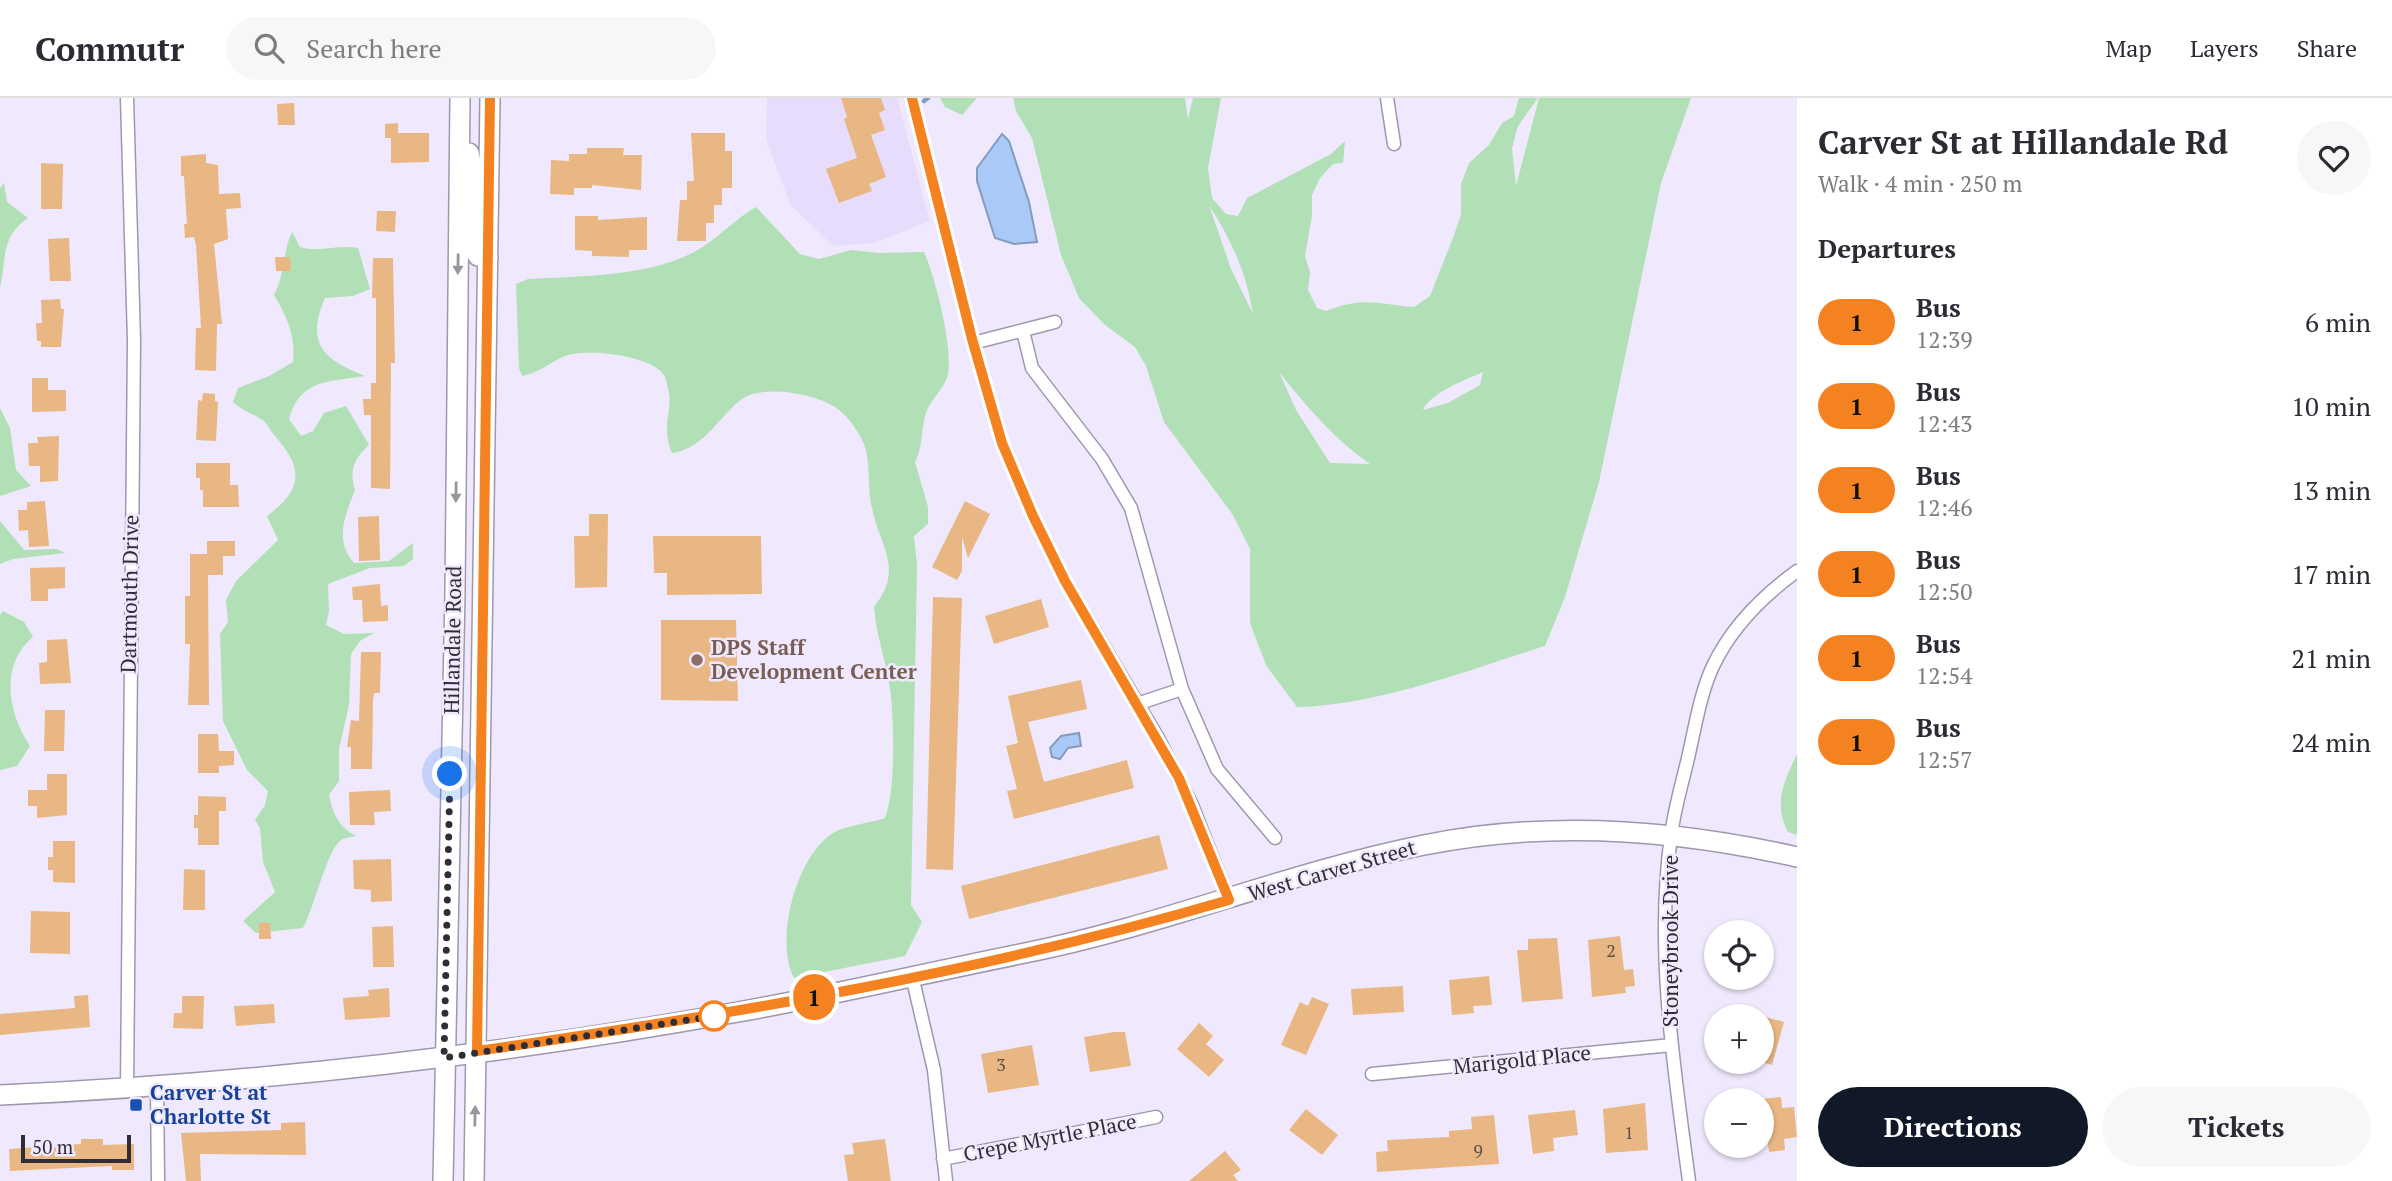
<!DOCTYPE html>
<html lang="en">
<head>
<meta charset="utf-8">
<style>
	:root { --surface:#fff; --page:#f7f7f7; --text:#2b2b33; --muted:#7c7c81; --line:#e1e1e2; --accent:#111827 }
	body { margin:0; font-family:"PT Serif",serif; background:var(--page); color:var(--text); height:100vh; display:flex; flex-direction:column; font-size:26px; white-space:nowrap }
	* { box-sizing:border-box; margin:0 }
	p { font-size:23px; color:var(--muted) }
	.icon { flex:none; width:38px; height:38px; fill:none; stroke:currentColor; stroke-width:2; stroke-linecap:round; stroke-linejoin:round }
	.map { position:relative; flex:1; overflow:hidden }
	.panel { display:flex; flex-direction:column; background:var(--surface); width:595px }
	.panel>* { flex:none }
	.badge { padding:0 14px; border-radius:23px; font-size:24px; line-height:46px }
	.fabs { position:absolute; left:1704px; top:822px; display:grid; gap:14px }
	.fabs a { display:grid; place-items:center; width:70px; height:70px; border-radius:50%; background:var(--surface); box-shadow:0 2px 5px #0004; font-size:35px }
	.scale { position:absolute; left:21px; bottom:18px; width:110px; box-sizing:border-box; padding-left:7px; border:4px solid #312d37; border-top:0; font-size:19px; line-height:24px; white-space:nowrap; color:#312d37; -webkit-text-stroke:5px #f0e9fd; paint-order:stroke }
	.you { position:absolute; width:35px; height:35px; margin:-18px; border:5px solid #fff; border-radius:50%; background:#1a73e8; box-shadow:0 0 0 10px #1a73e833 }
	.map>.badge { position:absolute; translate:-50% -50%; box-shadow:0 0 0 4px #fff }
	h2 { padding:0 21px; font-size:26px; line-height:63px }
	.round { display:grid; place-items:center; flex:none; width:74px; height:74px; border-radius:37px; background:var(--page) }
	.head { display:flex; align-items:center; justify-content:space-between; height:119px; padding:0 21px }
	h1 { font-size:33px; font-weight:700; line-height:52px }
	.button { display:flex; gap:14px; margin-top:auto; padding:14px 21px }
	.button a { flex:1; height:80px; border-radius:42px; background:var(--accent); color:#fff; font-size:28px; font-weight:700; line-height:80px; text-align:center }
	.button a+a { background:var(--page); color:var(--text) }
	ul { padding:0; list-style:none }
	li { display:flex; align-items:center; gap:21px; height:84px; padding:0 21px }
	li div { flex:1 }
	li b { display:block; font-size:26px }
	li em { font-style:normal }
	li .badge { min-width:77px; font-weight:700; text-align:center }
	header { display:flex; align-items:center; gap:42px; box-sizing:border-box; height:98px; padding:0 35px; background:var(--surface); border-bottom:2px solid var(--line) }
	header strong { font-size:33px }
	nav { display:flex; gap:38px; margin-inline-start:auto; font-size:24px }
	.search { width:490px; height:63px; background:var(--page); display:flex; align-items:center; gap:18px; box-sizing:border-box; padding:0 24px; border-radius:38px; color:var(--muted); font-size:26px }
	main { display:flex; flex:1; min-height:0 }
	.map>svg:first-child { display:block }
	.built { fill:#e8dcfd }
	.green { fill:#b1dfb6; fill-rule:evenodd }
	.water { fill:#a9caf6; stroke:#859bbd; stroke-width:2 }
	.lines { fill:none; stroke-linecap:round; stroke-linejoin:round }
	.stream { stroke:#859bbd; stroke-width:4.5 }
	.building { fill:#e8b783 }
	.street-casing { stroke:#9f97ae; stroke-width:15 }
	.secondary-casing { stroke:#9f97ae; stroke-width:22 }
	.street { stroke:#fff; stroke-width:12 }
	.secondary { stroke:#fff; stroke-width:19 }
	.oneway { fill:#98969b }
	.line-casing { stroke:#fff; stroke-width:16 }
	.line { stroke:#f58220; stroke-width:10 }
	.walk { stroke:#312d37; stroke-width:7; stroke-dasharray:0 12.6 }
	.education-dot { fill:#8d6e63; stroke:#f0e9fd; stroke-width:2.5 }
	.stop-dot { fill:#fff; stroke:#f58220; stroke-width:3.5 }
	.transit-dot { fill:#1a4fb4; stroke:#f0e9fd; stroke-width:2.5 }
	.labels { text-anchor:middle; stroke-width:5; stroke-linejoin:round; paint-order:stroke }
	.number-label { font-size:18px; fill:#5f504a }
	.street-label { font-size:21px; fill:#312d37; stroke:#f0e9fd }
	.education-label { font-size:21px; font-weight:bold; fill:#785e54; stroke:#f0e9fd; text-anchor:start }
	.transit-label { font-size:21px; font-weight:bold; fill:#164399; stroke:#f0e9fd; text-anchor:start }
</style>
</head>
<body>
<header>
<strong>Commutr</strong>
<div class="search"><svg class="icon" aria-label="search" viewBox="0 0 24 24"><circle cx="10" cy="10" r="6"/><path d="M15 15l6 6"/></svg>Search here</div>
<nav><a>Map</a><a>Layers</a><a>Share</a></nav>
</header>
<main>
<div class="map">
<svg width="1797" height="1083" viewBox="0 0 1797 1083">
	<rect width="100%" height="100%" fill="#f0e9fd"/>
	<path class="built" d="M767 0H897L930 123 874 145 833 148 790 106 766 41Z"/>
	<path class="green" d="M940 0H977L962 17 945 9Z
		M1013 0H1185L1188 21 1193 0H1221L1208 70 1212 100 1226 116 1238 118 1247 100 1331 56 1345 43 1343 65 1333 66 1320 80 1312 97V118L1305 158 1310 174 1308 192 1317 210 1326 213C1364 198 1376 206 1414 209L1430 198 1453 140 1461 117V86L1469 65 1489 47 1502 25 1514 18 1519 0H1538L1518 28 1512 50 1516 88 1539 0H1691L1661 85 1599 384 1565 499 1545 548C1469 572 1376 608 1297 609L1266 567 1250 525V451L1233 417 1164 324 1146 268 1135 249 1105 227 1079 200 1061 157 1032 40 1016 13ZM1209 107C1231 141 1247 176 1253 216L1231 171ZM1279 274C1306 308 1335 342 1370 366L1330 365 1296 312ZM1483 274 1480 287 1448 305 1423 312C1430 295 1467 281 1483 274Z
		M4 85 7 104 28 120C0 139 7 161 0 190V90Z
		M756 109 800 156 819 161 851 152 880 155 924 154C935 178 955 255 947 280 942 292 932 301 927 312 920 330 924 347 915 364L928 409V426L914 438 917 467 911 807 922 824 905 858 794 880C774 843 796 758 833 735 849 726 868 726 885 720 896 693 894 620 890 590 886 563 876 537 874 509 904 470 881 452 872 410 867 390 871 364 864 346 858 333 850 321 839 312 819 296 764 286 742 301 718 319 704 351 672 355 660 326 674 311 668 291 667 287 666 279 663 276 650 257 586 250 565 258 550 264 539 275 522 278L519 270 516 186 528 181C582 178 658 179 704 148 722 136 737 120 756 109Z
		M292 134 300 149C320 155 338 146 358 150L370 191 353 198 325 200C305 246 324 262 365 278 328 284 300 281 289 321L301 338 313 333 324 315 346 308 369 347C354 360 349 373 355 392 345 417 334 443 354 465L389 463 413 445V461L404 468 370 470 328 486 329 513 326 527 344 536 374 535 360 543 351 556 349 607 339 651V683L329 697C333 716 338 728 356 738 351 739 344 740 340 743 327 753 314 810 303 830L256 835 243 823 275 794 263 764 260 730 255 722 265 707 268 693 247 672 223 623 220 536 228 524 226 502 236 483 278 442 267 418C303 391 304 371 275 338 271 334 269 328 265 324 255 316 242 313 233 304L238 290 269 278 293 264C296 238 287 219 274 197 285 177 282 155 292 134Z
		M0 287V310L10 330 16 372 31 388 0 398Z
		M0 423 24 452 57 451 65 455 13 461 0 466Z
		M3 513 24 524 33 539C0 566 7 614 30 648L17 668 0 672V517Z
		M1797 656V737L1788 734C1773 706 1784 683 1797 656Z"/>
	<path class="water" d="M1002 36 1009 43 1029 104 1037 144 1014 146 995 140 977 83V70Z
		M1079 635 1081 648 1068 650 1060 661 1052 659 1050 650 1061 638Z"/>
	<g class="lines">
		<path class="stream" d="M924 3 928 0"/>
	</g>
	<path class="building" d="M841 0H881L885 12 879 15 885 32 871 37 886 79 869 86 872 93 839 105 826 71 857 60 844 21 847 19Z
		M294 5 295 27H278L277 6Z
		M398 25V35H429V64L391 65V40H385V26Z
		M691 35H725V53H732V90H722V107H714V125H706V143H677L680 102H687V83H694Z
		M587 50H624L623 57H642L641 92 592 87V90H574V97L550 96 551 62 569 63V56H587Z
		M206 56V65L218 67 219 96 240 95 241 110 226 111 228 141 214 146 222 226H217L216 273 195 272 196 230H201L196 147 194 139 185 140 184 126H187L184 78H181V58Z
		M41 65 63 66 62 111H41Z
		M377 113H396L395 134 376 133Z
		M575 118H598V122L647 119V152H629V159L592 158V153L575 152Z
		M69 140 71 183H50L48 141Z
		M275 159H290L291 173H276Z
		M373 160H393L395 265H391L390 391 371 390V317H364L363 301H371V285H376V200H372Z
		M60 201 61 211H64L61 249H41V243H37L36 225H42L41 202Z
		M32 280H48V292H66V313L32 314Z
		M203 295 215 296V303L218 304 216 343 196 342 198 302 202 303Z
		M59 338 58 383 40 384V368H29L28 345H38L37 339Z
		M196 365H230V387H238L239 409H203V392H200V380H196Z
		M45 403 49 448 29 449 28 432 19 433 18 412H27V404Z
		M965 403 990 416 968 460 962 439V473L957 482 932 469Z
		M589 416H608L607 489 575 490 574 438H589Z
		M379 418 380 462 359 463 358 419Z
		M653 438H761L762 496 667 497V475H654Z
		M207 443H235V458H223V477H208L209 607H188L190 546H185V498H190V456H207Z
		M65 469V490L48 491V503H31L30 470Z
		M380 486 381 508 388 507V523L363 524 362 502H353L352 489Z
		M933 499 962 500 953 772 926 771Z
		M1041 501 1049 529 994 546 985 518Z
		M661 522H736L738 603 661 602Z
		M67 541 71 585 40 586 39 565 47 564V542Z
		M361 554H381L380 595H374L373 603 372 671H351V649H347L351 622 359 623Z
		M1081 582 1087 611 1028 624 1044 684 1127 662 1134 690 1014 721 1007 693 1017 691 1006 648 1018 645 1008 598Z
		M45 612H65L64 653H44Z
		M198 636H218L219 653H234V667L219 668V675H198Z
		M47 676H67V717L37 720V708H28V692H47Z
		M390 692 391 713 374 714 375 727H350L349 694Z
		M198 698 226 699V713H219V747H198V730H194V717H198Z
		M1159 737 1168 771 969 821 961 788Z
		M53 743H75V785L53 784V772H48V759H53Z
		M391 761 392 803 371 804V792L354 791 353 762Z
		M184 771 205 772V812H183Z
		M31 813 70 814V856L30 855Z
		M259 825H270L271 841H259Z
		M393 828 394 869H373L372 829Z
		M1620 838 1624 872 1633 871 1635 888 1625 889 1626 895 1592 899 1588 842Z
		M1557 840 1563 901 1522 904 1517 852H1528V841Z
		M1489 878 1492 907 1473 908 1474 915 1452 917 1449 882Z
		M1403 888 1404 914 1353 917 1351 891Z
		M389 890 390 919 345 922 343 900 369 898 368 892Z
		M88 897 90 929 0 937V916L75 910 74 898Z
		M182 898H204L203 931 173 930 174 915H182Z
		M1312 899 1329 906 1306 957 1281 947 1300 904 1308 908Z
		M274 906 275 925 236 928 234 908Z
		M1762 918 1784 924 1772 967 1762 964Z
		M1199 925 1213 938 1206 946 1224 962 1209 979 1177 951Z
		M1114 934H1125L1131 968 1090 974 1084 939Z
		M1032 947 1039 987 988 995 981 956Z
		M1781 999 1782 1010 1794 1009 1797 1039 1784 1041 1785 1052 1769 1054 1765 1022H1762V1001Z
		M1645 1005 1648 1052 1606 1055 1603 1011Z
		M1306 1011 1338 1037 1322 1057 1289 1032Z
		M1575 1012 1578 1037 1553 1040 1554 1053 1533 1056 1528 1017Z
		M1494 1017 1499 1066 1377 1074 1376 1054 1388 1053 1387 1042 1449 1039V1033L1472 1031 1471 1019Z
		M305 1024 306 1057 200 1056 201 1083H186L181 1035 281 1032V1025Z
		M81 1041H103V1047L134 1046V1072H112V1068L10 1073 9 1051 81 1046Z
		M885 1041 891 1083H848L844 1057 854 1056 852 1045Z
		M1225 1053 1241 1072 1233 1077 1238 1083H1189Z"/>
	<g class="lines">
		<g class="street-casing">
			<path id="street" d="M912 0 972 241 1002 345 1033 418 1065 483 1158 640 1192 707 1229 802
				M1387 0 1394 46
				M1023 233 1032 270 1102 361 1131 410 1182 591 1217 671 1275 740
				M973 245 1055 224
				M1137 606 1182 591
				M912 878 934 972 946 1083
				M1372 976 1672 947
				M157 989 158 1083
				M127 991 134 242 127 0
				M943 1061 1156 1019
				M1689 1083C1674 970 1655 852 1671 738 1674 712 1682 686 1688 660 1695 630 1700 596 1713 568 1731 530 1764 497 1797 473"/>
		</g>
		<g class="secondary-casing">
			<path id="secondary" d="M469 55C476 84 464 136 478 158L488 160
				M0 997C248 986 494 958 738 914 834 897 930 874 1025 855 1161 828 1289 774 1424 747 1548 722 1674 731 1797 759
				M443 1083 455 494 460 0
				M474 1083 490 0"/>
		</g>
		<use href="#street" class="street"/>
		<use href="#secondary" class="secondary"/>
	</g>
	<defs><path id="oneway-solid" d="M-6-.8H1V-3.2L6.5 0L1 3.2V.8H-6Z" transform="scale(1.75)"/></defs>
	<g class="oneway">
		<use href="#oneway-solid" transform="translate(458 166) rotate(91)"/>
		<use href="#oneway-solid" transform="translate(456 394) rotate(91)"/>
		<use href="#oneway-solid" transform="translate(475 1018) rotate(-89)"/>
	</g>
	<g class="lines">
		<g class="line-casing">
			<path id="line" d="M490 0 477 953C730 917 983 874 1229 802L1179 680 1065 483 1033 418 1002 345 972 241 912 0"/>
		</g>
		<use href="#line" class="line"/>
		<path class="walk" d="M450 676 444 960 714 918"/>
	</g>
	<circle class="education-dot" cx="697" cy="562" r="7"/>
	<circle class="stop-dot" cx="714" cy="918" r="14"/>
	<rect class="transit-dot" x="129" y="1000" width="14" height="14" rx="3.5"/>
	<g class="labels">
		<g class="number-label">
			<text x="1611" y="859">2</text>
			<text x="1001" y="973">3</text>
			<text x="1629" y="1041">1</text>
			<text x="1478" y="1059">9</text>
		</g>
		<g class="street-label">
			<text transform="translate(130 496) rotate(-89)" y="7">Dartmouth Drive</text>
			<text transform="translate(453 542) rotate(-89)" y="7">Hillandale Road</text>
			<text transform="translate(1332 773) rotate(-16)" y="7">West Carver Street</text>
			<text transform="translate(1671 843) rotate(-90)" y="7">Stoneybrook Drive</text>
			<text transform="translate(1522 962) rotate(-6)" y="7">Marigold Place</text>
			<text transform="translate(1050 1040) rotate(-11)" y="7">Crepe Myrtle Place</text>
		</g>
		<g class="education-label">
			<text x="711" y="557">DPS Staff<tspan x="711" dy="24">Development Center</tspan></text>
		</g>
		<g class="transit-label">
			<text x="150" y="1002">Carver St at<tspan x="150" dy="24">Charlotte St</tspan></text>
		</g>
	</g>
</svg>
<div class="fabs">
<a><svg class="icon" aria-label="locate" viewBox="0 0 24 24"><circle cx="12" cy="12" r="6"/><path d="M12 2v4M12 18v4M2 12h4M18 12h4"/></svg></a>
<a>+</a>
<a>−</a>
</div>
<div class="scale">50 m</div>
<div class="you" style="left:450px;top:676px"></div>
<b class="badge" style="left:814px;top:899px;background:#f58220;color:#111">1</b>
</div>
<section class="panel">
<div class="head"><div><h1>Carver St at Hillandale Rd</h1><p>Walk · 4 min · 250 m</p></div><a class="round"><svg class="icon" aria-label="heart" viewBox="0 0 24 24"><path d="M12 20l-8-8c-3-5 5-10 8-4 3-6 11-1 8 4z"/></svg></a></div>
<h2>Departures</h2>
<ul>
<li><span class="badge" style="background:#f58220;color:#111">1</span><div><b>Bus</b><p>12:39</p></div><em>6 min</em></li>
<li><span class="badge" style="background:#f58220;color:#111">1</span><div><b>Bus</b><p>12:43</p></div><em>10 min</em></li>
<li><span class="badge" style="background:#f58220;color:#111">1</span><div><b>Bus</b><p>12:46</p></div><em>13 min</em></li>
<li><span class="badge" style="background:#f58220;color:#111">1</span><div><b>Bus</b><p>12:50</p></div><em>17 min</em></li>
<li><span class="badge" style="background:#f58220;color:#111">1</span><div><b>Bus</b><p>12:54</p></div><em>21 min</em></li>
<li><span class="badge" style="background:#f58220;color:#111">1</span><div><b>Bus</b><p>12:57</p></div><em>24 min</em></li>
</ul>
<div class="button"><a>Directions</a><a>Tickets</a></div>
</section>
</main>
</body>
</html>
